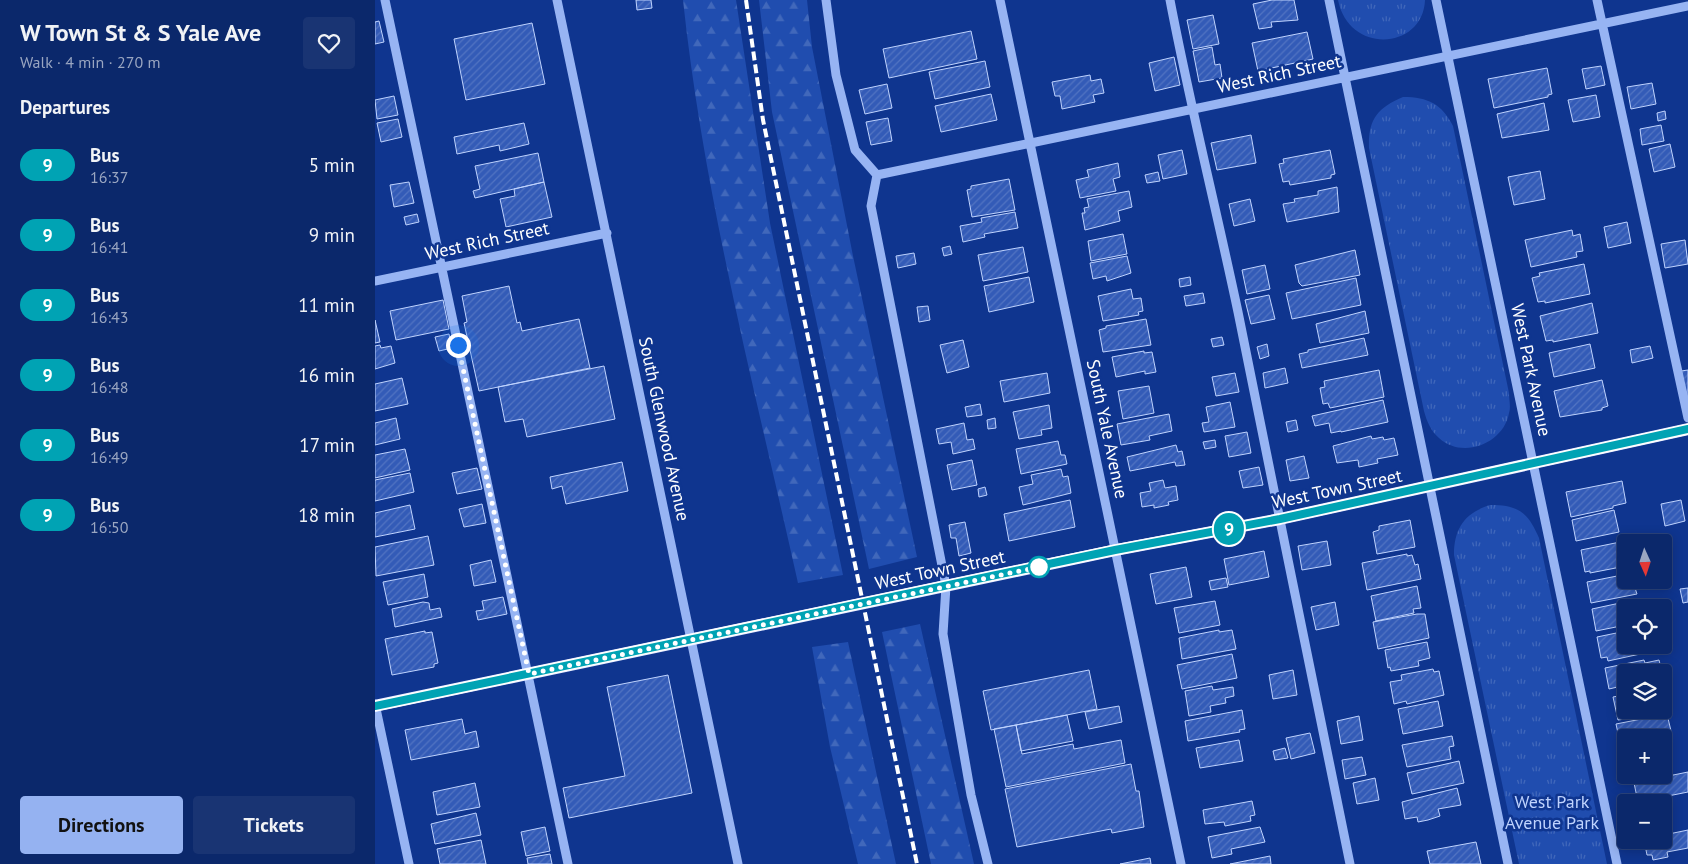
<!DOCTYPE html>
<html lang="en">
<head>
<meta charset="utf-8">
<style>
	:root { --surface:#0b286b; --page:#193473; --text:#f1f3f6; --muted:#9aa6c1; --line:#2b447e; --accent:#95b2f1 }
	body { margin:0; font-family:"PT Sans",sans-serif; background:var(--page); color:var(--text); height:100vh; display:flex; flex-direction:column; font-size:19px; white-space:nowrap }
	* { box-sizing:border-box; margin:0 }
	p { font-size:16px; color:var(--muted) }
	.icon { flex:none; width:28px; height:28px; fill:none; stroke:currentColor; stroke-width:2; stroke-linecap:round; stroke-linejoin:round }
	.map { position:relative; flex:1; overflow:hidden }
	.side { display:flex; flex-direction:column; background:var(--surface); width:375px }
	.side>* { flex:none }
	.badge { padding:0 10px; border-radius:16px; font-size:18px; line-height:32px }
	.needle { width:32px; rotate:177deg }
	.tools { position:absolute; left:1242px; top:534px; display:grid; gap:10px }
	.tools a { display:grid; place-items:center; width:55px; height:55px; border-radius:5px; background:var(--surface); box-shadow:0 2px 12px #0003,0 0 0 1px var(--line); font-size:25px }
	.you { position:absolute; width:25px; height:25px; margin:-12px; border:4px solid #fff; border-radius:50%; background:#1a73e8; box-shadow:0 0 0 8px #1a73e833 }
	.map>.badge { position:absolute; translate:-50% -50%; box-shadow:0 0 0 2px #fff }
	h2 { padding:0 20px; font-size:19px; line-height:45px }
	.round { display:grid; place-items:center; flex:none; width:52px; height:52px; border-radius:5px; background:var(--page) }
	.headline { display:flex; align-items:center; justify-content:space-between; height:85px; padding:0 20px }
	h1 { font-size:24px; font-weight:700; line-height:38px }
	.cta { display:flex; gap:10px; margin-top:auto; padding:10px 20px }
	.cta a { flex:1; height:58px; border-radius:5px; background:var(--accent); color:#111; font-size:20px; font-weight:700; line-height:58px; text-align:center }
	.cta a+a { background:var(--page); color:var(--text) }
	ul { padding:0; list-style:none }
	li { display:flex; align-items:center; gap:15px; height:70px; padding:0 20px }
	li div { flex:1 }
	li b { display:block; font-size:19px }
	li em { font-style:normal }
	li .badge { min-width:55px; font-weight:700; text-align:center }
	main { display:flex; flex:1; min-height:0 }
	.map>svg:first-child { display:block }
	.forest { fill:url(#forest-firs) }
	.park { fill:url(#park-tufts) }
	.building { fill:url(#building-hatch); stroke:#bfd3fe }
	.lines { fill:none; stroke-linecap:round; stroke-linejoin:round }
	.minor { stroke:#97b4f3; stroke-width:9 }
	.major { stroke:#e4ebff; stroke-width:12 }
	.rail { stroke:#fff; stroke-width:4; stroke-dasharray:9 4; stroke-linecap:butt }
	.line-casing { stroke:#fff; stroke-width:11 }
	.line { stroke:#00a3b4; stroke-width:8 }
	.walk { stroke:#fff; stroke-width:5; stroke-dasharray:0 9 }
	.stop-dot { fill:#fff; stroke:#00a3b4; stroke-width:2.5 }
	.labels { text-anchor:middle; stroke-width:5; stroke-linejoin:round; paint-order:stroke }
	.street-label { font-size:18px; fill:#fff; stroke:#0f358f }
	.park-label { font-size:18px; fill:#bfd3fe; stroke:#0f358f }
</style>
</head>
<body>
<main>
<section class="side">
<div class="headline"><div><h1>W Town St &amp; S Yale Ave</h1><p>Walk · 4 min · 270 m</p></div><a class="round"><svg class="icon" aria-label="heart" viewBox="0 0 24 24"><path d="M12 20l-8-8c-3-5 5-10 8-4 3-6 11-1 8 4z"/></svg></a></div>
<h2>Departures</h2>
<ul>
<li><span class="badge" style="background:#00a3b4;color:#fff">9</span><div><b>Bus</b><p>16:37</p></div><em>5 min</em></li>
<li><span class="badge" style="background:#00a3b4;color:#fff">9</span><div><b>Bus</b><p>16:41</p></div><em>9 min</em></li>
<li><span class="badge" style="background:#00a3b4;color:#fff">9</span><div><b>Bus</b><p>16:43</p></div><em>11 min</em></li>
<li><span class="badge" style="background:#00a3b4;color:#fff">9</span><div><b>Bus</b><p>16:48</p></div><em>16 min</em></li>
<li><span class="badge" style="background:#00a3b4;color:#fff">9</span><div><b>Bus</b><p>16:49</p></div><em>17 min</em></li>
<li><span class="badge" style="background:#00a3b4;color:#fff">9</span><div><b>Bus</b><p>16:50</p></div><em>18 min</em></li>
</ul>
<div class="cta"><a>Directions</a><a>Tickets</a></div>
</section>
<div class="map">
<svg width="1313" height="864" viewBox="0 0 1313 864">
	<defs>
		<pattern id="forest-firs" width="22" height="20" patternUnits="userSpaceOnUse" patternTransform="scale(1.25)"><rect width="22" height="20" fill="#204daf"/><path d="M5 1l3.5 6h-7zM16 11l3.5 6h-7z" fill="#4168bb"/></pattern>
		<pattern id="park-tufts" width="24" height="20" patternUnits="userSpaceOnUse" patternTransform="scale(1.25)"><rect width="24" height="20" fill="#204daf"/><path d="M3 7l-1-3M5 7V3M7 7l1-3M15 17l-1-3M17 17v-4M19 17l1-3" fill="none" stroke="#4168bb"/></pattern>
		<pattern id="building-hatch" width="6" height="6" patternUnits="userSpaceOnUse" patternTransform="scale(1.25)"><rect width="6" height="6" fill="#335bb7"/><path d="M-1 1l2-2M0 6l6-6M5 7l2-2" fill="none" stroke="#5274c2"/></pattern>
	</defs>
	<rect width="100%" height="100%" fill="#0f358f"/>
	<path class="forest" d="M308 0H361L395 223 468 575 423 583C380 390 329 197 308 0Z
		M384 0H432L437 47 478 256 542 557 494 569 397 112Z
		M545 624 599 864H556L507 632Z
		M473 642 521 864H483L455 747 437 647Z"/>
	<path class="park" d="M963 0H1050C1048 50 974 55 963 0Z
		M1028 97C1053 97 1067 104 1078 126L1134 393C1134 400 1136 407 1134 413 1129 443 1088 460 1064 438 1056 431 1052 422 1049 411L994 148C993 120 1002 108 1028 97Z
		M1115 505C1143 505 1153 512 1164 538L1232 864H1144L1079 555C1079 528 1090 513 1115 505Z"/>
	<path class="building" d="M261 0H276L277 8 262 10Z
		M897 0H919L923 20 896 22 897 27 884 29 878 4Z
		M838 15 844 44 818 49 812 20Z
		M4 21 9 42 0 44V22Z
		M157 23 170 84 91 100 79 39Z
		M596 31 602 59 514 78 508 49Z
		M932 32 938 59 883 71 877 43Z
		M837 47 840 65 845 64 847 78 824 82 818 51Z
		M799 57 805 85 780 91 774 63Z
		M610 61 615 87 560 99 554 72Z
		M1226 66 1230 85 1211 89 1207 69Z
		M1172 68 1177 94 1173 95V97L1119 108 1113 79Z
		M715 75 716 81 726 79 729 93 718 95 720 102 687 109 685 96H680L677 82Z
		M1277 83 1281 104 1256 109 1252 87Z
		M512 84 517 108 490 114 484 90Z
		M616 94 622 120 566 132 560 106Z
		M1221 95 1225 117 1198 122 1193 100Z
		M19 96 23 115 2 119 0 100Z
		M1169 103 1174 130 1127 138 1122 114Z
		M1290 111 1291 119 1283 121 1282 113Z
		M513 118 517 141 496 145 491 122Z
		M23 119 27 137 6 142 2 123Z
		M149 123 154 144 125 151 124 145 82 154 79 137Z
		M1286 125 1289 141 1267 145 1265 129Z
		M876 135 881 163 842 170 836 143Z
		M1295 144 1300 167 1279 172 1274 149Z
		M807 150 812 174 788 179 783 155Z
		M955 150 960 174 956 175V178L915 185 914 181 908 182 904 164 909 163 908 159Z
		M163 153 169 182 100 198 98 191 105 189 100 166Z
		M743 163 745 177 738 179 741 191 705 198 701 180 714 177 712 170Z
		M1165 171 1170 199 1139 205 1133 177Z
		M783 172 785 181 772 183 770 175Z
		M634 179 640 210 597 217 592 190 596 189V186Z
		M34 182 39 203 19 207 15 185Z
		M169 182 177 217 131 227 125 199 140 196 139 189Z
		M962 187 964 212 912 222 908 204 920 202 919 199 943 195V191Z
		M754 191 757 207 743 211 745 221 710 230 707 213H710L709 208 714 207 712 199Z
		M875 199 880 221 859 226 854 204Z
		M640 212 643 228 609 234 610 237 588 242 585 226 607 222 606 218Z
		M42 214 44 222 31 225 29 217Z
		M1252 222 1256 243 1233 248 1229 227Z
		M1197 230 1198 236 1205 234 1208 251 1201 252 1202 257 1156 267 1150 240Z
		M748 234 752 254 716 261 713 241Z
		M1310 240 1313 264 1290 268 1286 244Z
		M575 246 577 254 569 256 567 248Z
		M648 247 653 272 608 281 603 255Z
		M980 250 985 275 927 286 924 283 920 265Z
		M539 253 541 264 523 268 521 256Z
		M752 256 756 273 732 281 731 276 718 279 715 263Z
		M1209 264 1215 294 1170 303V301L1163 302 1157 278 1165 276 1164 273Z
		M890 265 895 289 872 294 867 270Z
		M654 277 659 302 614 312 609 286Z
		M815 277 816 285 805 287 804 279Z
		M981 278 986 305 917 319 911 293Z
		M134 286 142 323 145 322 147 331 204 319 215 368 104 391 89 323 92 322 87 296Z
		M756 289 758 299 766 298 768 311 763 312 764 315 728 321 723 296Z
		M828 293 830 303 811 306 809 296Z
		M894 295 900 319 876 324 870 300Z
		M68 300 74 329 21 340 15 311Z
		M1217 303 1223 333 1178 342V340L1171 341 1165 316Z
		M553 306 555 320 544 322 542 307Z
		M990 311 994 333 945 343 941 324Z
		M771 319 776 345 728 352 724 330 731 328V326Z
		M0 320 5 342 0 343Z
		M74 334 77 348 64 351 60 337Z
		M847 337 849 345 838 347 836 339Z
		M989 338 993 355 927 368 924 354 933 352V350Z
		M588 340 594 367 572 373 565 345Z
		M892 344 894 356 885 359 882 347Z
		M1215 344 1220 368 1179 377 1174 353Z
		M5 345 6 348 16 346 20 363 0 369V346Z
		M1275 346 1278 358 1257 363 1255 350Z
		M769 351V353L777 352 781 372 770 374V371L741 377 737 357Z
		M229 366 240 419 152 437 148 419 130 422 123 387Z
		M910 368 913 383 890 388 888 373Z
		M1004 370 1009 397 955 408 953 403 948 404 945 388 950 387 949 381Z
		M1313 370V401L1306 371Z
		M672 373 675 393 629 402 625 381Z
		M860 373 864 392 841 396 837 377Z
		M27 378 33 404 0 411V384Z
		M1227 380 1233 406 1227 408V410L1185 417 1179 391Z
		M774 386 779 413 748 419 743 391Z
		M1008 400 1013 422 966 432V431L956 433 954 423 940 426 937 416Z
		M855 402 860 427 829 432 827 423 834 422 831 407Z
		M605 404 607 415 592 417 590 407Z
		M674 405 677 428 666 430 667 435 644 439 638 412Z
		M794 414 797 431 774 436 775 440 746 445 742 424Z
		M21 418 25 439 0 445V423Z
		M620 418 621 428 613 429 612 420Z
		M921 420 923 430 913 432 911 422Z
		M589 423 592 440 598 439 600 449 578 454 576 442 564 444 561 429Z
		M872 432 876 453 854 457 850 436Z
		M996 436 997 439 1008 437 1009 440 1019 438 1023 455 1002 459 1003 463 984 467 983 460 962 463 958 446Z
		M840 440 841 447 830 449 828 442Z
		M683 441 686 455H690L692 464 646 474 641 449Z
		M801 445 803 452 807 451 810 465 801 466 800 462 755 471 752 457Z
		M30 449 35 470 0 478V455Z
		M929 456 934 478 915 481 911 460Z
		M597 460 602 485 577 490 572 465Z
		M247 462 253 491 191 504 187 486 177 489 175 477Z
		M884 467 888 485 868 488 864 471Z
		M102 468 107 489 82 494 77 473Z
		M686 469 688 477 693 476 696 493 648 505 644 487 658 484 656 475Z
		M35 473 39 492 0 501V480Z
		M788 480 790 488 801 486 803 500 793 502 794 505 779 508V505L767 507 765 493 776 491 774 483Z
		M1247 481 1251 503 1238 506V508L1196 517 1191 492Z
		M610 487 612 495 604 497 603 489Z
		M695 500 700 527 634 541 629 514Z
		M1306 500 1310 521 1290 526 1286 504Z
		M107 504 111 523 89 527 84 509Z
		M35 505 40 529 0 537V513Z
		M1239 510 1244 532 1201 541 1197 520Z
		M1035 520 1040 547 1002 554 998 532 1004 530V526Z
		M590 522 596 553 584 556 581 538H576L574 525Z
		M53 536 59 565 1 576 0 547Z
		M1255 540V542H1251V566L1215 573V571L1210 572 1206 550Z
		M952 541 956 565 927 570 923 546Z
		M889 551 894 577 854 585 849 559Z
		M1032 554V556L1037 555 1040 565 1043 564 1046 579 992 590 987 563Z
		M116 560 121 582 99 586 95 565Z
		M811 567 817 597 781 604 775 574Z
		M1251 571V580H1266L1267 586 1260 588 1262 594 1216 603 1212 582 1247 575 1246 573Z
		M49 574 53 597 13 605 8 582Z
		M851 578 853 587 836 590 834 581Z
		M1042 586 1046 608 1038 609 1039 613 1001 621 996 596Z
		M1313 588V602L1308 603 1305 589Z
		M128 597 132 614 103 620 101 611 109 610 107 601Z
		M1259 600 1260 608H1251V625L1221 631 1217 609Z
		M840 601 845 625 804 633 799 608Z
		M48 602 54 603 55 610 65 608 67 617 20 627 17 609Z
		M960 602 964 625 941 630 936 607Z
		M1042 614H1050L1054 638 1003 649 998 622Z
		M844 630V632L857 630 861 649 807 659 804 638Z
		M50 631V633L57 632 63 663 59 664V667L17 675 10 639Z
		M1251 631V645H1278L1279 651 1233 661 1232 657 1226 658 1222 637Z
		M1052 642 1055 658 1043 661 1044 666 1016 671 1015 667 1013 668 1010 650Z
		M857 654 862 678 807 689 802 665Z
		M1269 660 1270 663 1284 660 1287 672H1251V685L1234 689 1230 668Z
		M1058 669 1059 672 1064 671 1069 695 1032 704 1031 701 1019 704 1015 682 1027 680 1026 675Z
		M714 670 722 709 616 730 608 691Z
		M918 670 922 695 898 699 894 675Z
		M293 675 317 793 194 818 188 788 250 776 232 687Z
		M837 686 838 690 858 687 859 696 850 698 851 703 835 706 836 712 814 716 810 691Z
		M1251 691V710H1279L1280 715 1243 720 1238 697 1243 696 1242 693Z
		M1063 701 1068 726 1028 734 1023 709Z
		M744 706 747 722 714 729 710 712Z
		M867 710 870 729 864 730 865 732 813 741 810 721Z
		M1292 714 1296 731 1283 734 1284 738H1251V746L1246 747 1241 724Z
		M692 715 698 741 646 751 641 725Z
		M984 716 988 740 966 744 962 721Z
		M87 719 90 734 101 731 104 747 36 760 30 730Z
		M641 725 647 754 698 744 699 749 746 740 750 763 631 787 619 729Z
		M935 733 940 753 916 759 911 738Z
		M1077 736 1079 746 1074 747 1076 759 1032 767 1027 745Z
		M864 740 868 761 825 768 821 748Z
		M910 748 913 758 900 760 898 751Z
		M987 757 991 775 970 779 967 760Z
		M1084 761 1089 783 1037 794 1032 773Z
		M756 764 761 791H764L769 827 737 833 736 829 642 847 630 789Z
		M1313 772V792L1263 802 1259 783Z
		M1000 778 1004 800 982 804 978 783Z
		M100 783 105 807 62 815 58 792Z
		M1082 788 1086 805 1063 809 1065 816 1053 820 1043 822 1042 817 1030 819 1027 802Z
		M877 801 880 815 875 816 876 821 850 826 849 822 830 824 828 810Z
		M101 813 106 835 60 844 56 824Z
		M170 827 175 851 151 856 146 832Z
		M885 827 890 842 856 849 857 854 837 858 833 837Z
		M1313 830V848L1292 852 1293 857 1278 860 1277 855H1272L1269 840H1289V835Z
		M106 840 111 864H65L62 849Z
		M1101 842 1106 864H1055L1052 851Z
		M175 854 177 864H153L152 858Z
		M895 856 896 864H855Z
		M775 858 776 864H745Z"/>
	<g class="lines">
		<path class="minor" d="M10 0 193 864
			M182 0 363 864
			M451 0 461 75 480 150 502 175 496 206 571 586 568 634 596 795 613 864
			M625 0 806 864
			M795 0C815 105 841 208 863 312 901 496 936 680 975 864
			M954 0 1133 864
			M1061 0 1242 864
			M1222 0 1313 418
			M502 175 1313 6
			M0 281 232 233
			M0 704 34 864"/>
		<path class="major" d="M0 706 741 550 905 519 1313 429"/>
		<path class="rail" d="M371 0 388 120 542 864"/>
	</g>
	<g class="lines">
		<g class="line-casing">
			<path id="line" d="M0 706 740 550 905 519 1313 429"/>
		</g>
		<use href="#line" class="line"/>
		<path class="walk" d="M83 345 154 674 664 567"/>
	</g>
	<circle class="stop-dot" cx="664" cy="567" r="10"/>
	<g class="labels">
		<g class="street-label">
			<text transform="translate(904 74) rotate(-12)" y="6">West Rich Street</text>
			<text transform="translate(112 241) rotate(-12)" y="6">West Rich Street</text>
			<text transform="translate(1156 370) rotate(78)" y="6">West Park Avenue</text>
			<text transform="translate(289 429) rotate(78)" y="6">South Glenwood Avenue</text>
			<text transform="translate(732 429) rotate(78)" y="6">South Yale Avenue</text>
			<text transform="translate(962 489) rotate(-12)" y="6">West Town Street</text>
			<text transform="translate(565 570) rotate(-12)" y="6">West Town Street</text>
		</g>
		<g class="park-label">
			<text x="1177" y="808">West Park<tspan x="1177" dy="21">Avenue Park</tspan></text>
		</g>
	</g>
</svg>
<div class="tools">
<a><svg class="needle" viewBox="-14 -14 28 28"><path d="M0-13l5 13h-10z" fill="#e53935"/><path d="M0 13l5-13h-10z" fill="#9aa6c1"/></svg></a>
<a><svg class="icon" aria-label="locate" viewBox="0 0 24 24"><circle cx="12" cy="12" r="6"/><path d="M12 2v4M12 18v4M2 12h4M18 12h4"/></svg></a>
<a><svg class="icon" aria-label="layers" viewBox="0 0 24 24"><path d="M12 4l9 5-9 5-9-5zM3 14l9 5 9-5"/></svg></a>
<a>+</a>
<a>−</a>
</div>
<div class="you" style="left:83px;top:345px"></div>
<b class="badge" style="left:854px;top:529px;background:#00a3b4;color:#fff">9</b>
</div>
</main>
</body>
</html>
